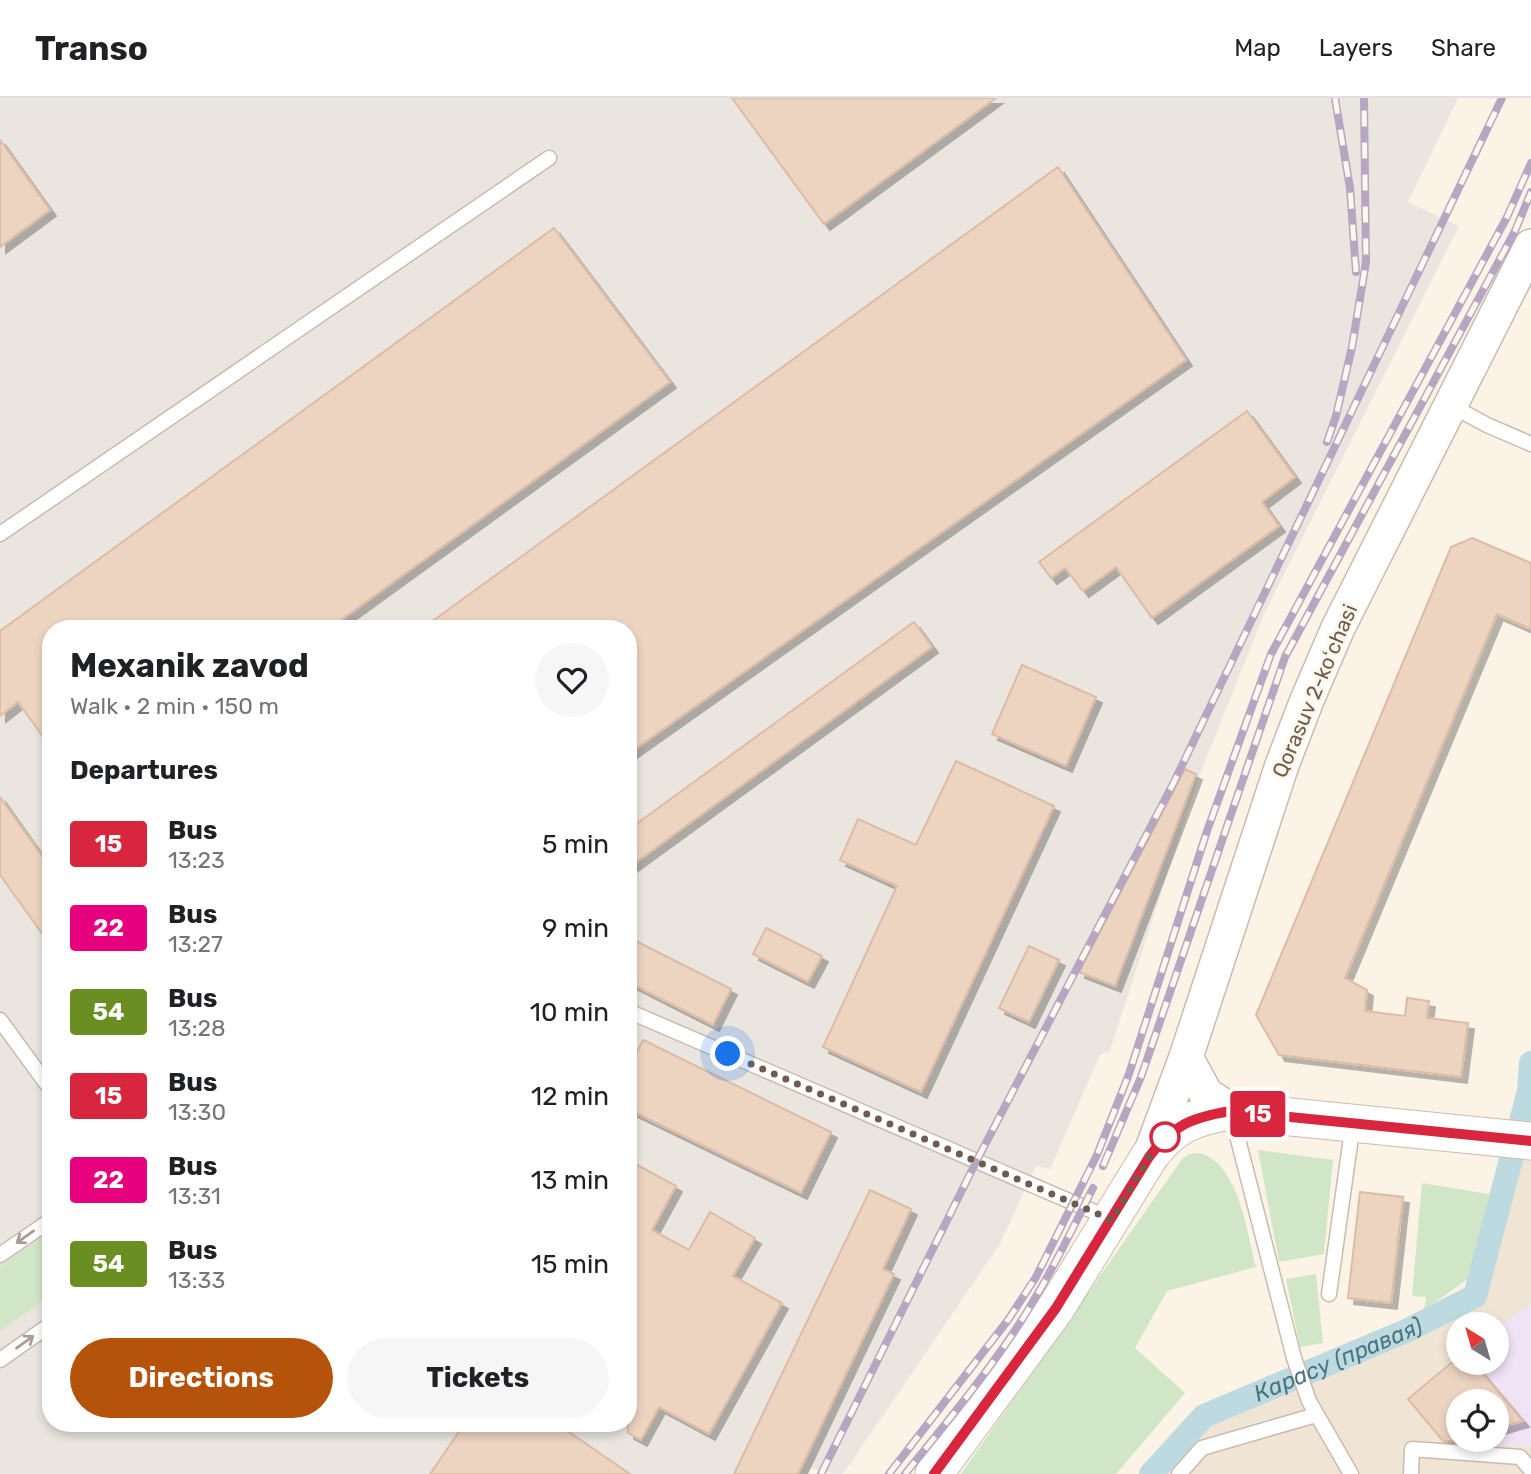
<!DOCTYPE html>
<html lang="en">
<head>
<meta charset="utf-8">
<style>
	:root { --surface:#fff; --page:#f6f6f6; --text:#202124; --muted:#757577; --line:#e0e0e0; --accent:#b45309 }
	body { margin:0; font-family:Rubik,sans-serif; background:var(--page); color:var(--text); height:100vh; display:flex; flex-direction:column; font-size:26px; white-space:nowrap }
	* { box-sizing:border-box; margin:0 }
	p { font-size:23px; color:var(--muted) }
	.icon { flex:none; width:38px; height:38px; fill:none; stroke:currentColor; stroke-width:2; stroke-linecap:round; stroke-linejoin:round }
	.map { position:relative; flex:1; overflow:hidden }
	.sheet { position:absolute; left:42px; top:522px; width:595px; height:812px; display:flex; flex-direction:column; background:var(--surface); border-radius:28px; box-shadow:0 4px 10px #0003 }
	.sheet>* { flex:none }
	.badge { padding:0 14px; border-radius:5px; font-size:24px; line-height:46px }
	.needle { width:46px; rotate:323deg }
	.fabs { position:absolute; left:1446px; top:1214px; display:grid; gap:14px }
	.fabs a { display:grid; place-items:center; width:63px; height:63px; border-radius:50%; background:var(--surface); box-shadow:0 4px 10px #0003; font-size:35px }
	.you { position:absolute; width:35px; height:35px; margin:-18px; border:5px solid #fff; border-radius:50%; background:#1a73e8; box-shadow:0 0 0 10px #1a73e833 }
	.map>.badge { position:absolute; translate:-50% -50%; box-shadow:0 0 0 4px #fff }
	h2 { padding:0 28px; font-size:26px; line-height:63px }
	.round { display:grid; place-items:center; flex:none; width:74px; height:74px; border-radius:37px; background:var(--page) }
	.head { display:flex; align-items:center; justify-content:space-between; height:119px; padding:0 28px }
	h1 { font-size:33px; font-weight:700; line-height:52px }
	.primary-button { display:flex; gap:14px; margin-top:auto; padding:14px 28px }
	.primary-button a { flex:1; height:80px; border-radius:42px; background:var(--accent); color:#fff; font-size:28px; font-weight:700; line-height:80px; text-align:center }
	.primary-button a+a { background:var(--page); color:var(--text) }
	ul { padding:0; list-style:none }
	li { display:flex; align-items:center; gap:21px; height:84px; padding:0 28px }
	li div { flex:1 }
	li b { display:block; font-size:26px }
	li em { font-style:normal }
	li .badge { min-width:77px; font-weight:700; text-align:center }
	header { display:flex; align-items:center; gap:42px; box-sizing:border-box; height:98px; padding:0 35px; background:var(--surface); border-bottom:2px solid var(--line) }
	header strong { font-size:33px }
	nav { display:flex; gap:38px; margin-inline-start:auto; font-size:24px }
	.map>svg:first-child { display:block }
	.residential { fill:#f0e5d5; fill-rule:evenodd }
	.industrial { fill:#eae5df; fill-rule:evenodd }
	.education { fill:#f0e3f6; fill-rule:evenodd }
	.green { fill:#d1e6c6 }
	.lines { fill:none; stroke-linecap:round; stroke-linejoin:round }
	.canal { stroke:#bddae1; stroke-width:24 }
	.building { fill:#ecd4c1; stroke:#ddbca3; stroke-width:2; filter:url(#shadow) }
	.service-casing { stroke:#cabbad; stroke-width:17 }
	.tertiary-casing { stroke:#cabbad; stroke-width:36 }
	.secondary-casing { stroke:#ccbcac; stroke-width:39 }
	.service { stroke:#fff; stroke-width:14 }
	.tertiary { stroke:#fff; stroke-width:33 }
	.secondary { stroke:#fff; stroke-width:37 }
	.rail-casing { stroke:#b6a6c2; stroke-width:8 }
	.rail { stroke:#fdf7ec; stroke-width:5; stroke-dasharray:16; stroke-linecap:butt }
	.oneway { stroke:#a99d95 }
	.line-casing { stroke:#fff; stroke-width:16 }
	.line { stroke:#d7263d; stroke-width:10 }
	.walk { stroke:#705c4e; stroke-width:7; stroke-dasharray:0 12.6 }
	.stop-dot { fill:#fff; stroke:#d7263d; stroke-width:3.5 }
	.labels { text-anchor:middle; stroke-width:6; stroke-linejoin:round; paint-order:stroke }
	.street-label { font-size:21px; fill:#705c4e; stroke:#fdf7ec }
	.water-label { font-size:23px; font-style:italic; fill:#4a7581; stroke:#fdf7ec }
</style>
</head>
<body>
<header>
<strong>Transo</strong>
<nav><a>Map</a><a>Layers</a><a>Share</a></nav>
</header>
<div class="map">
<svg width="1531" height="1376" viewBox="0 0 1531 1376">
	<defs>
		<filter id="shadow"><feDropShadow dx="6" dy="6" stdDeviation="0" flood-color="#0004"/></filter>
	</defs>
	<rect width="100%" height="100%" fill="#faf3e6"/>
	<path class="residential" d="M1531 965V1376H1151L1204 1318 1406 1233 1475 1198 1529 993ZM1458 1227H1496V1265H1458ZM1458 1304H1496V1342H1458Z"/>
	<path class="industrial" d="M0 0H1458L1408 104 1459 128 1264 516 1200 676 1110 952 1100 957 1050 1071 1036 1068 1000 1146 843 1376H832L811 1370 807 1376H0ZM51 530H628V1325H51Z"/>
	<path class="education" d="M1531 1206V1349L1445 1344 1408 1301 1458 1260V1265H1496V1231ZM1458 1304H1496V1342H1458Z"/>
	<path class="green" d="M1258 1052 1333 1062 1324 1156 1279 1164Z
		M1200 1055C1239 1066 1247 1135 1256 1169L1167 1193 1135 1250 1185 1295 1116 1376H961L1182 1061 1190 1056Z
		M1422 1085 1489 1096 1472 1178 1424 1212 1426 1199 1412 1198Z
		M51 1133V1197L0 1233V1168Z
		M1316 1176 1323 1245 1300 1249 1286 1181Z"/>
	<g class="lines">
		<path class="canal" id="s1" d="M1151 1376 1204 1318 1406 1233 1475 1198 1529 993 1531 965"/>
	</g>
	<path class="building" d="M732 0H996L824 126Z
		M0 42 50 112 0 149Z
		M1058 69 1186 262 628 656V530H423Z
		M554 130 670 284 330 530H51V650L18 604 0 618V533Z
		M1247 313 1295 379 1262 404 1279 428 1152 520 1116 469 1083 493 1065 470 1051 480 1039 464Z
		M1472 440 1531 465V531L1497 516 1345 880 1367 892 1365 913 1405 918 1407 900 1429 903 1427 920 1468 925 1461 979 1279 957 1256 917 1451 449Z
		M914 524 932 549 628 770V732Z
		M1022 567 1096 599 1066 668 992 636Z
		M956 663 1054 708 921 994 823 949 897 788 840 762 858 721 916 747Z
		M1185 671 1196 676 1115 888 1079 874Z
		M0 699 51 771V848L0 777Z
		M766 830 822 858 808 884 753 856Z
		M628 839 731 891 713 927 628 884Z
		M1029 848 1059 862 1029 924 999 910Z
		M643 942 831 1034 801 1095 628 1011V971Z
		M628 1062 676 1088 652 1132 689 1152 710 1114 755 1140 733 1178 782 1205 709 1336 659 1309 641 1342 628 1335Z
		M870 1092 911 1111 883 1171 894 1176 798 1376H734Z
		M1360 1094 1403 1099 1391 1205 1348 1200Z
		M1451 1265H1474L1523 1323 1496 1331V1304H1458V1341L1444 1344 1408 1301Z
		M465 1325H556L630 1376H430Z"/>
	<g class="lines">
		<g class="service-casing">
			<path id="service" d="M1450 307 1487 327 1531 346
				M0 436 549 60
				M628 913 1111 1121
				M0 922 51 992
				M1231 1014 1294 1260 1309 1303 1351 1376
				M0 1157 51 1122
				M1329 1196 1353 1025
				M0 1262 51 1226
				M1179 1376 1202 1350 1316 1317
				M1411 1376 1412 1351 1520 1359 1531 1372"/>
		</g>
		<g class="tertiary-casing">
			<path id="tertiary" d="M1186 959 1206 996 1231 1013
				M1149 1059 1186 959 1282 667 1307 602 1338 530 1531 148"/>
		</g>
		<g class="secondary-casing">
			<path id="secondary" d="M934 1376 1056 1210 1149 1059C1172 1027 1193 1019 1231 1013L1531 1043"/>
		</g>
		<use href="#service" class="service"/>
		<use href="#tertiary" class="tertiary"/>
		<use href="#secondary" class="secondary"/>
		<g class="rail-casing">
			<path id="rail" d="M1335 0 1350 90 1356 174
				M1327 344 1336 318 1352 249 1366 164 1364 0
				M1103 1068 1141 979 1285 559 1515 133 1531 94
				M821 1376 977 1062 1174 684 1502 0
				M889 1376 1008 1222 1036 1179 1097 1057 1129 976 1207 733 1271 556 1507 119 1531 65
				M905 1376C943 1329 982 1282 1016 1231 1045 1187 1069 1138 1093 1090"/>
		</g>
		<use href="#rail" class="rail"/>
	</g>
	<defs><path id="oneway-shaft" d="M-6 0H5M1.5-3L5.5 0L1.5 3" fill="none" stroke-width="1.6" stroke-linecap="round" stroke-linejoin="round" transform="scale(1.75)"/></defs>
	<g class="oneway">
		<use href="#oneway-shaft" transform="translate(25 1139) rotate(145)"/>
		<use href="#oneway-shaft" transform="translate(25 1244) rotate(-36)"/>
	</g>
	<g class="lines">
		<g class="line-casing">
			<path id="line" d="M934 1376 1056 1210 1149 1059C1172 1027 1193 1019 1231 1013L1531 1043"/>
		</g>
		<use href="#line" class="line"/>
		<path class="walk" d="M728 956 1112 1122 1149 1059 1165 1039"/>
	</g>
	<circle class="stop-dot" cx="1165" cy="1039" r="14"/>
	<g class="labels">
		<g class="street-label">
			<text transform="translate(1315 593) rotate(-67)" y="7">Qorasuv 2-koʻchasi</text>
		</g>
		<g class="water-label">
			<text dy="8" stroke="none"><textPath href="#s1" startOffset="224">Карасу (правая)</textPath></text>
		</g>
	</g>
</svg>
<div class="fabs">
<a><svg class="needle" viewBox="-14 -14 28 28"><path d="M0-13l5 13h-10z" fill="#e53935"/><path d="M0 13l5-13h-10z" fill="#757577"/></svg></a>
<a><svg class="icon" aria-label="locate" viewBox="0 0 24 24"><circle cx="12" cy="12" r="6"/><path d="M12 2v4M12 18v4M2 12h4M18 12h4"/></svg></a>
</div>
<div class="you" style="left:728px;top:956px"></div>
<b class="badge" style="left:1258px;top:1016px;background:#d7263d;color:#fff">15</b>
<section class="sheet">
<div class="head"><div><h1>Mexanik zavod</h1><p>Walk · 2 min · 150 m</p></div><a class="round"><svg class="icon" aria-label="heart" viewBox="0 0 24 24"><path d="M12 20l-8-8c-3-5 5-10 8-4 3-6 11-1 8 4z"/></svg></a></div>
<h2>Departures</h2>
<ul>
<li><span class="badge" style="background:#d7263d;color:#fff">15</span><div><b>Bus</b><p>13:23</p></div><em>5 min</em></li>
<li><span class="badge" style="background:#e6007e;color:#fff">22</span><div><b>Bus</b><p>13:27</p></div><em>9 min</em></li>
<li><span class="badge" style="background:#6b8e23;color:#fff">54</span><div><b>Bus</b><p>13:28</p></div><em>10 min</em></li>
<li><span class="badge" style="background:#d7263d;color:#fff">15</span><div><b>Bus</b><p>13:30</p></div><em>12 min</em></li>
<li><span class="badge" style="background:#e6007e;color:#fff">22</span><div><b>Bus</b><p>13:31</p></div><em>13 min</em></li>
<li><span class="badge" style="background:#6b8e23;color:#fff">54</span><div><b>Bus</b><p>13:33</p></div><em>15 min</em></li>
</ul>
<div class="primary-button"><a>Directions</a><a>Tickets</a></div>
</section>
</div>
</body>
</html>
